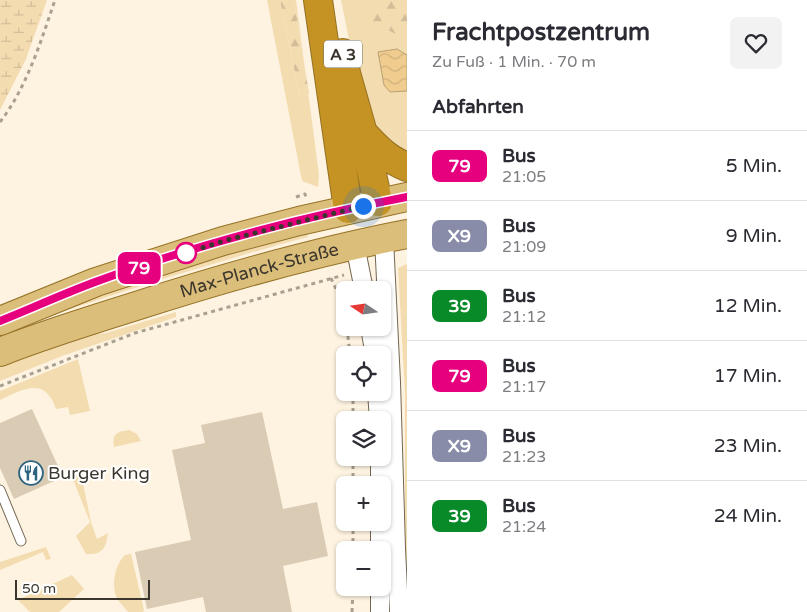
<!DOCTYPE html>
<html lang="de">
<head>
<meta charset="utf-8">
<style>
	:root { --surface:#fff; --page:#f2f2f3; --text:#2b2b33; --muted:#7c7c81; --line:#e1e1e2 }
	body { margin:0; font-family:"Varela Round",sans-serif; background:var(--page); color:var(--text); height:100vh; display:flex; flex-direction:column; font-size:19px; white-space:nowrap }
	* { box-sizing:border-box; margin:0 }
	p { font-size:16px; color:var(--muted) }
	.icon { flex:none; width:28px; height:28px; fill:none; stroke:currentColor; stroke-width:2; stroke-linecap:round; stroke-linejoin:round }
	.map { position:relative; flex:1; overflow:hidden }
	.drawer { display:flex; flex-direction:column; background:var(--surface); width:400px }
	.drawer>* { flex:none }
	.badge { padding:0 10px; border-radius:8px; font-size:18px; line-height:32px }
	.needle { width:32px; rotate:283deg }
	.fabs { position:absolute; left:336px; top:281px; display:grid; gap:10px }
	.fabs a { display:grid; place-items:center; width:55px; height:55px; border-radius:8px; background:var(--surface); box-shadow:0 1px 4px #0004; font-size:25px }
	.scale { position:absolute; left:15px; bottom:12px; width:135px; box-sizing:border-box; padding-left:5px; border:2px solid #3b362d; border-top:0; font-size:14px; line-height:18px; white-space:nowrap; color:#3b362d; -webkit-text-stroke:4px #fff; paint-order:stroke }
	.you { position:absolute; width:25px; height:25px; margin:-12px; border:4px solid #fff; border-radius:50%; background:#1a73e8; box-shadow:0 0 0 8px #1a73e833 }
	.map>.badge { position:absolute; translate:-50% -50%; box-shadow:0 0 0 2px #fff }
	h2 { padding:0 25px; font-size:19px; line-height:45px }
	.round { display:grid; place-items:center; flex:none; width:52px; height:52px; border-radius:8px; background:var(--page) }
	.headline { display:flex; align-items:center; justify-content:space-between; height:85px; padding:0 25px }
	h1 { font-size:24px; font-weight:800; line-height:38px }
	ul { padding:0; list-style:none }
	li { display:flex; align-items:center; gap:15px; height:70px; padding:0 25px; border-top:1px solid var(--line) }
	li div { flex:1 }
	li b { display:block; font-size:19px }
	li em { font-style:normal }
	li .badge { min-width:55px; font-weight:700; text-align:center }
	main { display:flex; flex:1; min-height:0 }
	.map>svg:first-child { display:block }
	.grass { fill:#f4dcb1 }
	.forest { fill:url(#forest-firs) }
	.wetland { fill:url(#wetland-marsh) }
	.water { fill:url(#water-waves); stroke:#baa072 }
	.building { fill:#daccb4 }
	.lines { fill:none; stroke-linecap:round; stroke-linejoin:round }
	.service-casing { stroke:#736752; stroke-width:11 }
	.minor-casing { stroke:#736752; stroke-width:20 }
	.primary-casing { stroke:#957226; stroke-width:30 }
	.motorway-casing { stroke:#957226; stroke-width:30 }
	.path { stroke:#a8a091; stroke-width:3; stroke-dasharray:4 4; stroke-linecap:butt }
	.service { stroke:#fff; stroke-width:9 }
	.minor { stroke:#fff; stroke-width:18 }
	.primary { stroke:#dcbe7b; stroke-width:28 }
	.motorway { stroke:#c59323; stroke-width:28 }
	.line-casing { stroke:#fff; stroke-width:11 }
	.line { stroke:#e6007e; stroke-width:8 }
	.walk { stroke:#3b362d; stroke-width:5; stroke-dasharray:0 9 }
	.stop-dot { fill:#fff; stroke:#e6007e; stroke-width:2.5 }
	.labels { text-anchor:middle; stroke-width:4; stroke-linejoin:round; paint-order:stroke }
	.shield { fill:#fff; stroke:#76726c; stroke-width:1 }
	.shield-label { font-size:16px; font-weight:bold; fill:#3b362d }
	.street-label { font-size:18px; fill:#3b362d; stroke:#fff }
	.poi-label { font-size:18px; fill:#3b362d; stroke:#fff; text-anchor:start }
</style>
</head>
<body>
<main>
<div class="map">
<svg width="407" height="612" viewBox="0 0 407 612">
	<defs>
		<pattern id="forest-firs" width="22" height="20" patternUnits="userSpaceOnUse" patternTransform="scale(1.25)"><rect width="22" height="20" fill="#f4dcb1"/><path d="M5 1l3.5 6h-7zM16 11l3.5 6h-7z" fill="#d2bd99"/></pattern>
		<pattern id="wetland-marsh" width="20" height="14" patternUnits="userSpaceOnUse" patternTransform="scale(1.25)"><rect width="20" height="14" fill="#f4dcb1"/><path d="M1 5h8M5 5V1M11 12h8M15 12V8" fill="none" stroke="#d2bd99"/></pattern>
		<pattern id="water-waves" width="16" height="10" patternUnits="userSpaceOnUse" patternTransform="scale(1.25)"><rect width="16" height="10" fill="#f0cd8f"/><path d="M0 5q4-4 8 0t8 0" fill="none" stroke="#cfb17c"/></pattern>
	</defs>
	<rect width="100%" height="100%" fill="#fef3e0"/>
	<path class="grass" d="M267 0H280L300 97 309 94 294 0H296L319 175 318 187 302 181Z
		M341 0H407V161L377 135 355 69Z
		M305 229 308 237C210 263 115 294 19 326L160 272Z
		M407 264V602L405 525V393L398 268Z
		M176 312V317L62 356 0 381V367L85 335 106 333Z
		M78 359 90 411 70 415 68 407 56 409C45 376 23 389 0 400V391Z
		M129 430 137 434 141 441 114 447C112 434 116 432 129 430Z
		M81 474 91 522 97 539 108 533C106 549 102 555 86 554L76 536 90 522 72 477Z
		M46 547 51 559 46 560 43 552 0 570V562Z
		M131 554 144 610 143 612H128C125 608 121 604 118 600 110 587 115 564 125 555Z
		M72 575 84 589 59 612H30L18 600Z"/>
	<path class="forest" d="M280 0H294L309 94 300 97Z
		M368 0H407V40L371 21Z"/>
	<path class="wetland" d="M0 0H47L26 59 0 110Z"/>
	<path class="water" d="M397 49 407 55V91L390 92 384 85 378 52Z"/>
	<path class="building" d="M32 409 63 477 14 499 0 468V423Z
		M262 412 283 509 317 502 328 556 283 566 292 612H206L203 597 147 609 135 552 191 540 172 450 205 443 201 425Z"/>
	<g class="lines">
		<g class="service-casing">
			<path id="service" d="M0 490 21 541"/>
		</g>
		<g class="minor-casing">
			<path id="minor" d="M384 239 391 382 396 548 399 612
				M355 245 364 290
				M370 328 375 355
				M377 392 379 420
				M380 458V485
				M380 522V550
				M380 588V612"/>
		</g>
		<g class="primary-casing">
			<g id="primary">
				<path d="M0 321 96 282 223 241 299 221 407 197"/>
				<path id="s1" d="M0 352C43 335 88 321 133 307 223 278 314 252 407 234"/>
			</g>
		</g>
		<g class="motorway-casing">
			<path id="motorway" d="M318 0 348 209
				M343 53 346 73 363 133 378 202
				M363 133C378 149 387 159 407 167"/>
		</g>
		<path class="path" d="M0 122C27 87 41 41 55 0
			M296 197 305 194 306 198
			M331 278 341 300 345 317
			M347 328 350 355
			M0 386 135 333 344 275
			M353 392V420
			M353 485V458
			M353 550V522
			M352 612 353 588"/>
		<use href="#service" class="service"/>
		<use href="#minor" class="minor"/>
		<use href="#primary" class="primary"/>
		<use href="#motorway" class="motorway"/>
	</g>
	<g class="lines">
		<g class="line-casing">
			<path id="line" d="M0 321C32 308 63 294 95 282 195 245 303 217 407 197"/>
		</g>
		<use href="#line" class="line"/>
		<path class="walk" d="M186 253 223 241 363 206"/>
	</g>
	<defs>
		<g id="restaurant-ring" transform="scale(1.25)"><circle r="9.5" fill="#fff" stroke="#2d647f" stroke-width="1.5"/><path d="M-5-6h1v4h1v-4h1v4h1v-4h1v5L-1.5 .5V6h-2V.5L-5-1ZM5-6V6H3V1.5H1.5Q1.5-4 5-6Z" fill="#2d647f"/></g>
	</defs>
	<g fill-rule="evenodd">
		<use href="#restaurant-ring" x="31" y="473"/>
	</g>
	<circle class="stop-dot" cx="186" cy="253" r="10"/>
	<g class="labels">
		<rect class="shield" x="324" y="40.5" width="38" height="27" rx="4"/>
		<g class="shield-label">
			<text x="343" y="60">A 3</text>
		</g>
		<g class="street-label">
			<text dy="6" stroke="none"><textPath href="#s1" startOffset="272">Max-Planck-Straße</textPath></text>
		</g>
		<g class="poi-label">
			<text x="48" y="479">Burger King</text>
		</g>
	</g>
</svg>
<div class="fabs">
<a><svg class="needle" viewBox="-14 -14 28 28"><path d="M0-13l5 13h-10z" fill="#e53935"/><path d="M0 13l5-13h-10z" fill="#7c7c81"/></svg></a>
<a><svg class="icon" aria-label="locate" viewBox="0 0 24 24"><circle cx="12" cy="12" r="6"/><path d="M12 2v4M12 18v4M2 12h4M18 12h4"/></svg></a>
<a><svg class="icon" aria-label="layers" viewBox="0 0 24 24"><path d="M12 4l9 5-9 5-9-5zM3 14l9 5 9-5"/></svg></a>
<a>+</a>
<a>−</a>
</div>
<div class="scale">50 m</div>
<div class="you" style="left:363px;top:206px"></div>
<b class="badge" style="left:139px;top:268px;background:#e6007e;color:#fff">79</b>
</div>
<section class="drawer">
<div class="headline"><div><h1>Frachtpostzentrum</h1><p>Zu Fuß · 1 Min. · 70 m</p></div><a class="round"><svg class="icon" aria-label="heart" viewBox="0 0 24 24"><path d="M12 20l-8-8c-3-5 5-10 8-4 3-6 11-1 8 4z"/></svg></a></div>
<h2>Abfahrten</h2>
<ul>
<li><span class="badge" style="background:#e6007e;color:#fff">79</span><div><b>Bus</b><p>21:05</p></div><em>5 Min.</em></li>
<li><span class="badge" style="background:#888ca9;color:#fff">X9</span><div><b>Bus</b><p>21:09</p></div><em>9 Min.</em></li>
<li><span class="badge" style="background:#088a29;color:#fff">39</span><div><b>Bus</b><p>21:12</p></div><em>12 Min.</em></li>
<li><span class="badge" style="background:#e6007e;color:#fff">79</span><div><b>Bus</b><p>21:17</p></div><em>17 Min.</em></li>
<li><span class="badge" style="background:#888ca9;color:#fff">X9</span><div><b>Bus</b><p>21:23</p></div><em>23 Min.</em></li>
<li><span class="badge" style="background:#088a29;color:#fff">39</span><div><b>Bus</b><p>21:24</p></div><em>24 Min.</em></li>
</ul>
</section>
</main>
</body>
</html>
